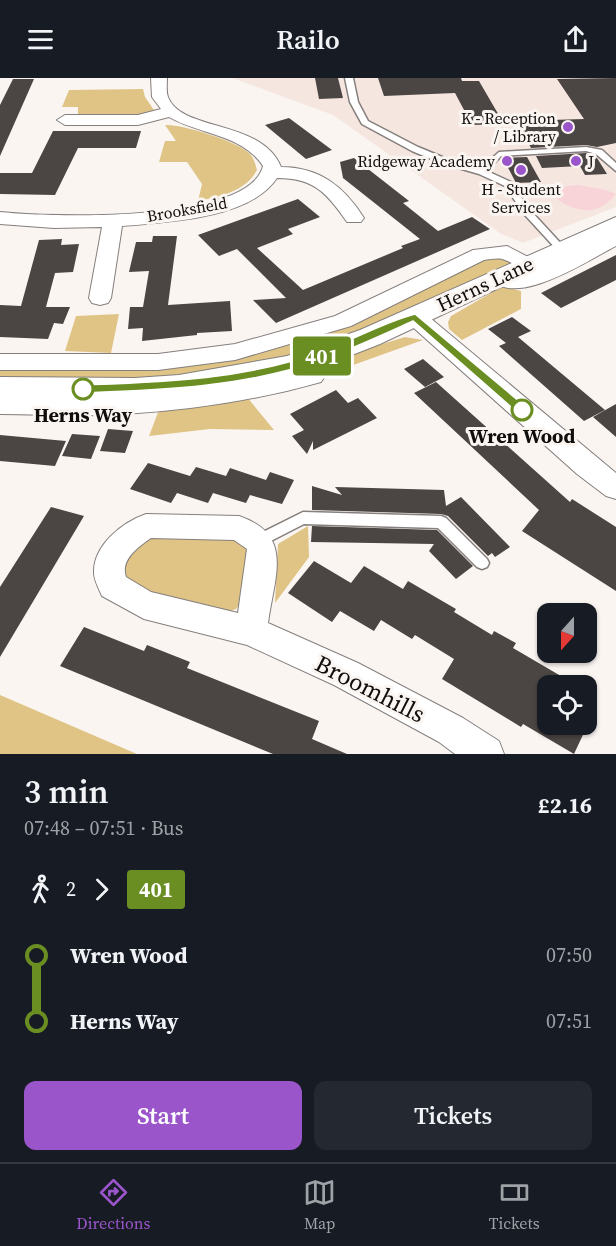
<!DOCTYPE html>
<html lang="en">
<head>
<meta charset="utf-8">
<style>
	:root { --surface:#171b24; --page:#242831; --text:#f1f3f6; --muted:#9ea1a6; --line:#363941; --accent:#9a55ca }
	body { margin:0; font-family:"Source Serif 4",serif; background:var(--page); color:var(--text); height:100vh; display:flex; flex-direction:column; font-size:22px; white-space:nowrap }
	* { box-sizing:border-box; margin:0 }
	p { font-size:20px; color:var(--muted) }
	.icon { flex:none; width:33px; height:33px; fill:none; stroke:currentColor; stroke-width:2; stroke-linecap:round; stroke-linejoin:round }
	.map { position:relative; height:676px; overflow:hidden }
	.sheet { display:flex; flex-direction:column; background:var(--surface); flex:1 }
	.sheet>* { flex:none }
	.badge { padding:0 12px; border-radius:4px; font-size:21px; line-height:39px }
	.needle { width:39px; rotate:201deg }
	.tools { position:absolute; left:537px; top:525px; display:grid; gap:12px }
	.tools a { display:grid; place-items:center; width:60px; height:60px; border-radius:12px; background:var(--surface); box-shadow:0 2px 4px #0004; font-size:30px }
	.map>.badge { position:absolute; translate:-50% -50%; box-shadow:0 0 0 3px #fff }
	.legs { display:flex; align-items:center; gap:9px; height:66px; padding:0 24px; font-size:20px }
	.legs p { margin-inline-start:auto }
	.head { display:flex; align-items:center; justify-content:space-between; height:102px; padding:0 24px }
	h1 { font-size:33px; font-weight:600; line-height:45px }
	.primary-button { display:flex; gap:12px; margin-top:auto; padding:12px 24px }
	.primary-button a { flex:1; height:69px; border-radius:12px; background:var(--accent); color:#fff; font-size:24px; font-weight:600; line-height:69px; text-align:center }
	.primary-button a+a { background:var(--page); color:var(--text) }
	ul { padding:0 24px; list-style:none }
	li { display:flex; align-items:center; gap:21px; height:66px; font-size:22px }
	li i { display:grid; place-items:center; width:9px; height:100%; margin:0 8px; background:currentColor }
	li i::after { content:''; width:15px; height:15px; margin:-8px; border:4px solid; border-radius:50%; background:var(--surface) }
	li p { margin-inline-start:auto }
	li:first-child i { background:linear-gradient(#0000 50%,currentColor 0) }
	li:last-child i { background:linear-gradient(currentColor 50%,#0000 0) }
	header { display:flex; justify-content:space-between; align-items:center; height:78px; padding:0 24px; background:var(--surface); font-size:27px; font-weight:600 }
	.dock { display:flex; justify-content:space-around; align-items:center; height:84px; border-top:2px solid var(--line); background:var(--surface); font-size:16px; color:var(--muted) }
	.dock a { display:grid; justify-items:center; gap:3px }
	.dock .selected { color:var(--accent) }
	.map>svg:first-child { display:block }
	.built { fill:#f5e7e0 }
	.green { fill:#dfc486 }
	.water { fill:#f8d3d8 }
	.building { fill:#4b4544 }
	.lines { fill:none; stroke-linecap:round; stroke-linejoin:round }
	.service-casing { stroke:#857f7d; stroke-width:3 }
	.minor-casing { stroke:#857f7d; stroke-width:2 }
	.tertiary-casing { stroke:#857f7d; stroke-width:2 }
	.service { fill:#fff; fill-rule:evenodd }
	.minor { fill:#fff; fill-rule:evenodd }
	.tertiary { fill:#fff; fill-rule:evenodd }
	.line-1 { fill:#6b8e23; stroke:#fff; stroke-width:1.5 }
	.poi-dot { fill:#9a55ca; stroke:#fbf5f2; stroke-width:2 }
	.stop-1-dot { fill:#fff; stroke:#6b8e23; stroke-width:3 }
	.labels { text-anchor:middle; stroke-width:6; stroke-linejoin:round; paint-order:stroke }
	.far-poi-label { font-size:16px; fill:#100e0d; stroke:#fbf5f2; text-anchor:end }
	.far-street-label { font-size:16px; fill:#100e0d; stroke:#fbf5f2 }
	.street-label { font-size:20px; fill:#100e0d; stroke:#fbf5f2 }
	.stop-label { font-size:20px; font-weight:bold; fill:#100e0d; stroke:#fbf5f2 }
	.near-street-label { font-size:24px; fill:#100e0d; stroke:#fbf5f2 }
</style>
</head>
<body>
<header><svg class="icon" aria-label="menu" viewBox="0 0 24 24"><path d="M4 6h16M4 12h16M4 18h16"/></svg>Railo<svg class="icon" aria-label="share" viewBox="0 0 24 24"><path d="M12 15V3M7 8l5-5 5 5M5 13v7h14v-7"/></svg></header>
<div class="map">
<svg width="616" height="676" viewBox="0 0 616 676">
	<rect width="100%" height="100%" fill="#fbf5f2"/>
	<path class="built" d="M232 0H616V129L523 165 501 156 333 37Z"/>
	<path class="green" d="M143 11 145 19 154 32 148 37 78 38V29H62L69 12Z
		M165 47C182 46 236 63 249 75 254 80 255 85 257 92 245 114 221 118 198 123L202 106 187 84H159L165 63H176Z
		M492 178 509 183 510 186 315 275 220 293 136 302 0 303V289L259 274Z
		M503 208 521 213V231L462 262 449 251 448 244 451 238Z
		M119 236 111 275 65 273 76 238Z
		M405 259 423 262 342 291 334 285 337 280Z
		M242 313 274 352 210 351 149 358 162 324Z
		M308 448 309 479 275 525 278 466Z
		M227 457 248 465 243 522 236 531 223 536 127 507 118 484 136 461Z
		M0 617 137 676H0Z"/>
	<path class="water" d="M579 107 606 112 616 116C610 123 605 128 596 131 585 135 561 128 555 118L557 112 567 108Z"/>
	<path class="building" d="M315 0H338L343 20 319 21Z
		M378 0H461L462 3H479L504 46 472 47 455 15 384 18Z
		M616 0V65L597 69 586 67 531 70 517 43 584 41 557 1Z
		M13 1H34L0 78V27Z
		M289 40 332 72 306 81 265 47Z
		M53 53H141L136 70H78L55 117 0 116V95H32Z
		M586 75 597 80 607 96 585 97 580 88 542 90 536 78Z
		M527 79 541 104 516 105 503 80Z
		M354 80 409 123 403 125 438 153 472 139 490 151 276 245 253 222 286 220 237 171 219 178 198 157 298 121 320 139 288 151 293 156 257 170 303 212 403 170 401 168 420 161 343 100 340 84Z
		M153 158H177L168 227 230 223 232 253 197 255V257L142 263 143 250 128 251 130 229H143L149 193 129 194 136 164H152Z
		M62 161 61 167 79 166 73 194 55 195 46 229H70L63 246 54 245 48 261 0 259V227L21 228 39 162Z
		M616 177V202L561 230 541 215Z
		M512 239 531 253 518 259 605 332 584 343 499 268 506 265 488 251Z
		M423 281 444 299 425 309 404 291Z
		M436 304 570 424 572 421 616 449V513L522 453 539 432 414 315Z
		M336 312 348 325 358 320 377 340 313 372V363L307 376 292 358 304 352 290 336Z
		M616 326V359L593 339Z
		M108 351 133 353 125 375 100 373Z
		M72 356 100 358 91 381 62 378Z
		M0 357 66 363 55 388 0 383Z
		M148 385 190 398 196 389 226 398 230 390 266 402 270 394 294 402 282 426 250 417 246 425 213 415 208 425 177 415 171 425 130 411Z
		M312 408 342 417 335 409 444 412 446 428 461 419 510 469 495 479 492 475 488 478 448 438 441 436 312 432Z
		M51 429 84 438 0 579V509Z
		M312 448 437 452 473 488 456 501 429 473 434 466 311 464Z
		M314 483 351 505 364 488 403 511 408 503 456 531 454 534 492 557 494 553 516 565 513 570 578 608H548V646H588L574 676 523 646 521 649 442 601 454 581 415 557 412 561 381 542 374 553 340 533 332 544 288 515Z
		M84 549 144 573 147 567 190 584 187 590 319 643 312 661 347 676H273L60 588Z"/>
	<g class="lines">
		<g class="service-casing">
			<path id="service" d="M345 0H353L358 24 368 43 418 69 447 81 480 91 499 74 586 69 602 72 616 85V93L596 76 586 73 501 78 487 93 511 104 530 132 566 171 564 173H558L524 136 505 108 479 96 441 85 412 73 362 46 350 24Z
				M303 434 441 438 446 440 487 481 489 485 487 489 482 491 477 489 438 450 304 446 263 467 258 469 253 467 251 463 253 459Z"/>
		</g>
		<g class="minor-casing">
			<path id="minor" d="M151 0H167C167 6 166 14 168 19 181 54 262 41 281 89 319 89 344 108 364 140L361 144H347C327 115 314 100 277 100 250 141 167 144 122 148L111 220 108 225 100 227 92 225 89 220 102 149 54 150 0 146V134C48 139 249 146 263 88 242 56 200 57 169 39L138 47H65L57 42 65 37H138L161 31 152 19Z
				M616 154V168C590 181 513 233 490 199L493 194 501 192 523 198Z
				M507 168 534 182 537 186 534 190C521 194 517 186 505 182 499 179 491 181 484 182L351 248 235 282 158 292H0V276H158L235 266 335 238 473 172Z
				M415 232 423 234 616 395V421L606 418 577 396 407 244 404 239 407 234Z
				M319 271 327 273 331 279 328 294 321 304C258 322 190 332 125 336 84 339 41 336 0 336V318C102 318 205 318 304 292L311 273Z
				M146 436 239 438C295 457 274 499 268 545L358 585 463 640 499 663 504 676H455L439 664 334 607 247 567 144 541 102 518C99 511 94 502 94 495 93 467 123 444 146 436ZM151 460 234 462 247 471 238 535 151 514 126 499C120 482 138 469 151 460Z"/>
		</g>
		<g class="tertiary-casing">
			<path id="tertiary" d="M616 139V155L380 266 329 286 287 298 179 319 135 322 0 321V299L135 300 179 297 287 278 360 252Z"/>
		</g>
		<use href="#service" class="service"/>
		<use href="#minor" class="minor"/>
		<use href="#tertiary" class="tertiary"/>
	</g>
	<path class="line-1" d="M415 236 526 329V335H518L413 243C384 256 354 270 324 281 247 309 163 312 83 315L77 311 83 307C161 304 242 302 317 275 350 264 381 245 415 236Z"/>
	<g class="poi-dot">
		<circle cx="568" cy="49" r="6"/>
		<circle cx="507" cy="83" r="6"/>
		<circle cx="576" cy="83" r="6"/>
		<circle cx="521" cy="92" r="6"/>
	</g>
	<g class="stop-1-dot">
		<circle cx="83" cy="311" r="10"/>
		<circle cx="522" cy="332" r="10"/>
	</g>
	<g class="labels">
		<g class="far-poi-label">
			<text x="556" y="46">K - Reception<tspan x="556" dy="18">/ Library</tspan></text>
			<text x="495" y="89">Ridgeway Academy</text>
			<text x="588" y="89" text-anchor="start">J</text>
			<text x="521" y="117" text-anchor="middle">H - Student<tspan x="521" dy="18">Services</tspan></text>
		</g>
		<g class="far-street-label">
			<text transform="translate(187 131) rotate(-10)" y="6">Brooksfield</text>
		</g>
		<g class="street-label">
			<text transform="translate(485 206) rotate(-25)" y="7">Herns Lane</text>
		</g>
		<g class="stop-label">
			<text x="83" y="344">Herns Way</text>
			<text x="522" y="365">Wren Wood</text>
		</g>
		<g class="near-street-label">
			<text transform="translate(370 611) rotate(27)" y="8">Broomhills</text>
		</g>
	</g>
</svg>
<div class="tools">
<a><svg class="needle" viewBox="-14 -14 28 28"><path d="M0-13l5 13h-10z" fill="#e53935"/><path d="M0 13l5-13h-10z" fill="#9ea1a6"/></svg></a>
<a><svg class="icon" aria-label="locate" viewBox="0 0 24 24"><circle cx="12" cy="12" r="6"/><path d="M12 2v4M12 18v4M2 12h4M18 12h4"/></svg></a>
</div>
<b class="badge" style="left:322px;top:278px;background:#6b8e23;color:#fff">401</b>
</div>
<section class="sheet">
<div class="head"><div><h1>3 min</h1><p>07:48 – 07:51 · Bus</p></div><b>£2.16</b></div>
<div class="legs"><svg class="icon" aria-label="walk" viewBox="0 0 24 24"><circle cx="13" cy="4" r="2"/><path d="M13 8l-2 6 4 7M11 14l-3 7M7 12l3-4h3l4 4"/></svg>2<svg class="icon" aria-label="forward" viewBox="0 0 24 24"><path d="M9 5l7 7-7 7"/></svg><b class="badge" style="background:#6b8e23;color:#fff">401</b></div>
<ul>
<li><i style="color:#6b8e23"></i><b>Wren Wood</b><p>07:50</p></li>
<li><i style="color:#6b8e23"></i><b>Herns Way</b><p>07:51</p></li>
</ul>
<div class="primary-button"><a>Start</a><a>Tickets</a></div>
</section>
<nav class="dock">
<a class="selected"><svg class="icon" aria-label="directions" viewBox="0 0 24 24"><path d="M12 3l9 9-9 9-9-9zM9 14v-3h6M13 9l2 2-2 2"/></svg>Directions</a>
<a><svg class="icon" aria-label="map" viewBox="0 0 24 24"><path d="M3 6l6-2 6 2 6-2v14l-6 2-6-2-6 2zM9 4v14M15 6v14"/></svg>Map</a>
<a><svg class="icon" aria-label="tickets" viewBox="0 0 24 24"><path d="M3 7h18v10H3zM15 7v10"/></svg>Tickets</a>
</nav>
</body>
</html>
